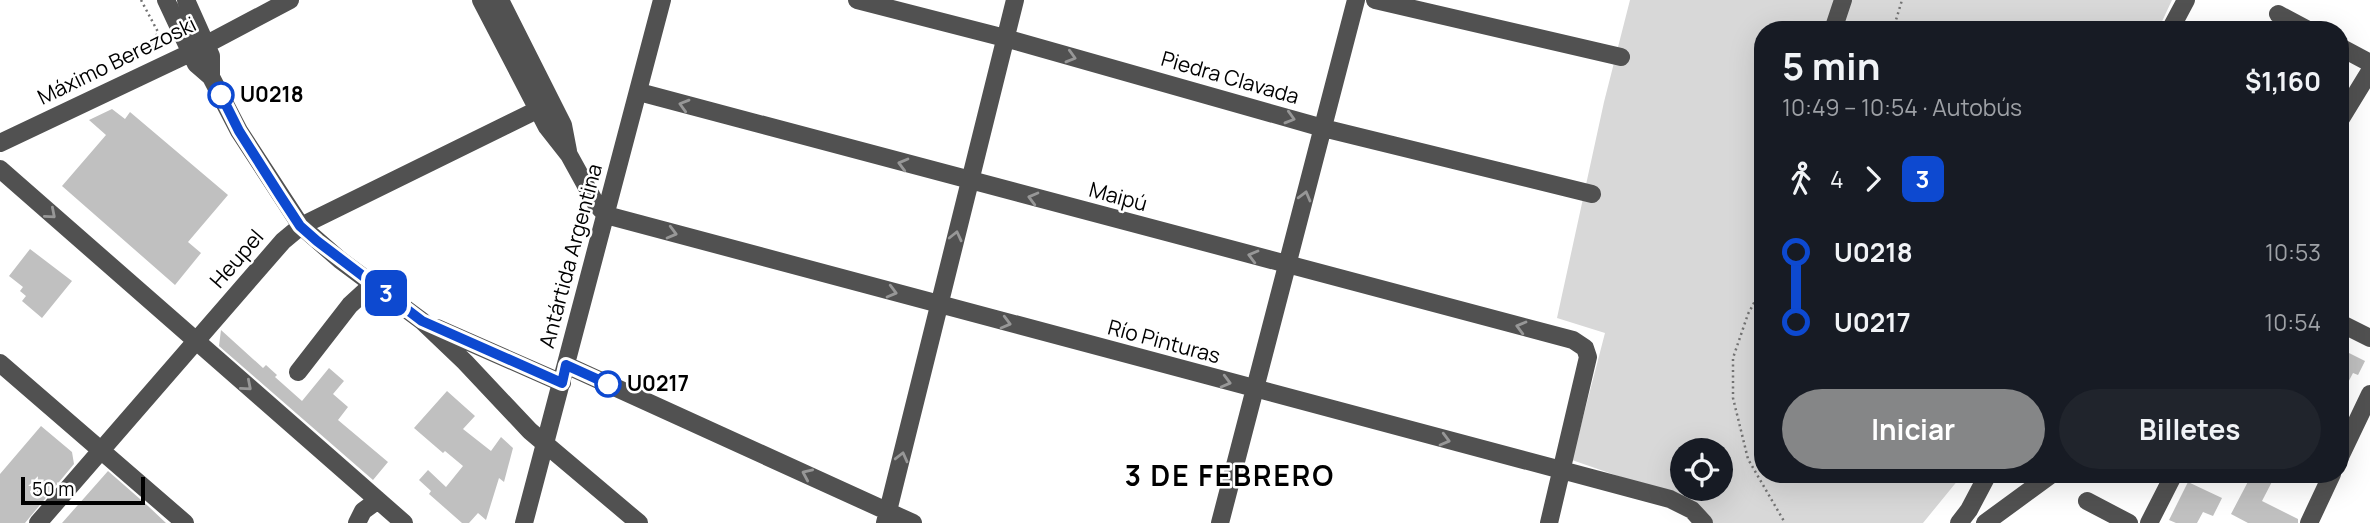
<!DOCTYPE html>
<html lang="es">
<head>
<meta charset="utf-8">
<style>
	:root { --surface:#171b24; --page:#20242c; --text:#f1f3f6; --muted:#9ea1a6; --accent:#858687 }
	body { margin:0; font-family:Manrope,sans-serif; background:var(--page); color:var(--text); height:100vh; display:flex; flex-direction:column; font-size:26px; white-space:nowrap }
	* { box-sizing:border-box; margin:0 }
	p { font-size:23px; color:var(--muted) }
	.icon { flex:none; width:38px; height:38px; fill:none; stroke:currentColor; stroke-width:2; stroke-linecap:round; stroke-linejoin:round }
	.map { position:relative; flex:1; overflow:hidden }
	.sheet { position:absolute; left:1754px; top:21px; width:595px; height:462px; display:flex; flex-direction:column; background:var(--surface); border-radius:28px; box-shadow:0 7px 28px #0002 }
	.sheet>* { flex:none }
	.badge { padding:0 14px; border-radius:10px; font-size:24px; line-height:46px }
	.fabs { position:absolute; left:1670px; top:438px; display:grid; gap:14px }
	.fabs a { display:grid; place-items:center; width:63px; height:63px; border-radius:50%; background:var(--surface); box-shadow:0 7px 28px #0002; font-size:35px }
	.scale { position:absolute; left:21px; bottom:18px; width:124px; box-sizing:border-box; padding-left:7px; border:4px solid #000; border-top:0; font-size:19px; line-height:24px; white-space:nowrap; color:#000; -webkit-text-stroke:5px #fff; paint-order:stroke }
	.map>.badge { position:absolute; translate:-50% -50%; box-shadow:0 0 0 4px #fff }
	.legs { display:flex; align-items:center; gap:10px; height:77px; padding:0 28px; font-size:23px }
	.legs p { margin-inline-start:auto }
	.overview { display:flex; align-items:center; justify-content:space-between; height:119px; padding:0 28px }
	h1 { font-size:38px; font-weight:700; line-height:52px }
	.button { display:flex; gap:14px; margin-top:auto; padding:14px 28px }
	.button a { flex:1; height:80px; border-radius:42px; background:var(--accent); color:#fff; font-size:28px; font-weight:700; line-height:80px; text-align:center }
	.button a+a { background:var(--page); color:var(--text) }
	ul { padding:0 28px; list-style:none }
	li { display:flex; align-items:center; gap:24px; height:70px; font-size:26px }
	li i { display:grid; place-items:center; width:10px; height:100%; margin:0 9px; background:currentColor }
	li i::after { content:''; width:18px; height:18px; margin:-9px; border:5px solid; border-radius:50%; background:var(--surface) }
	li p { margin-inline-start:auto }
	li:first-child i { background:linear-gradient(#0000 50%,currentColor 0) }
	li:last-child i { background:linear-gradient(currentColor 50%,#0000 0) }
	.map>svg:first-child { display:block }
	.green { fill:#d8d8d8; fill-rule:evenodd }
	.building { fill:#c0c0c0 }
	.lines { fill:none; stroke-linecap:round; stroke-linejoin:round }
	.path { stroke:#737373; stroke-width:2.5; stroke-dasharray:2 3.5; stroke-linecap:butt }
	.minor { stroke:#515151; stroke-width:18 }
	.oneway { stroke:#979797 }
	.line-1-casing { stroke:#fff; stroke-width:16 }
	.line-1 { stroke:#0d49d0; stroke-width:10 }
	.stop-1-dot { fill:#fff; stroke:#0d49d0; stroke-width:3.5 }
	.labels { text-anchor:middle; stroke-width:5; stroke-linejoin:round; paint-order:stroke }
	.street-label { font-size:21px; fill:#000; stroke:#fff }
	.stop-label { font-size:21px; font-weight:bold; fill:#000; stroke:#fff; text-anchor:start }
	.district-label { font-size:28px; font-weight:bold; letter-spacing:2px; fill:#000; stroke:#fff }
</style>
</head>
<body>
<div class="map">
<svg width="2370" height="523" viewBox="0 0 2370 523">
	<rect width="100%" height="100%" fill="#fff"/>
	<path class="green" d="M1630 0H2172L2158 30H1762V474H1963L1923 523H1712L1684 499 1572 460 1605 333 1557 318 1604 102ZM1682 450H1720V488H1682Z"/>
	<path class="building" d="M112 109 125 119 130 112 228 195 188 242 201 253 175 285 62 186 106 135 89 120Z
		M30 249 72 281 42 318 22 301 26 296 20 291 23 287 9 276Z
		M221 330 263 368 266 365 277 375 275 377 302 401 329 368 344 381 333 394 348 407 338 420 388 462 373 480 219 346Z
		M2349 353 2365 361 2358 375 2353 373 2341 396 2340 372Z
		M447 391 475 416 463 429 491 451 501 437 513 448 504 482 499 478 486 520 478 513 469 523H462L429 494 431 491 419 480 428 470 446 487 463 466 445 451 443 453 414 428Z
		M41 426 72 452 74 464 25 523H0V474Z
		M108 471 148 506 166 523H62Z
		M2252 474H2276L2262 501 2298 519V523H2248L2231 514Z
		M2188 482 2222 498 2213 516 2203 512 2197 523H2176L2169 520Z"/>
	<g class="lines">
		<path class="path" d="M141 0 158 32 149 53
			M1893 30 1902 0
			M1762 288 1748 314 1733 358V398L1748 459 1785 523"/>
		<path class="minor" d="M166 0 196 64 211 77 239 131 301 226 340 260 422 321 465 362 530 431 639 523
			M186 0 211 56V77
			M481 0 547 127 569 155 596 204 606 215
			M500 0 563 125 568 151
			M857 0 1005 38 1323 128 1592 194
			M1375 0 1621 57
			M2278 14 2308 30
			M1833 30 1843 0
			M2170 30 2186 0
			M2340 47 2370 63
			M639 92 1573 340 1585 348 1588 357 1549 523
			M2340 120 2370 71
			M0 143 190 53 290 0
			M0 169 404 523
			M606 215 1670 499 1692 510 1704 523
			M2340 323 2370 338
			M437 328 562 383
			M0 363 185 523
			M566 365 913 523
			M298 372 350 305 374 283
			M2340 457 2370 394
			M2087 501 2129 523
			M38 523 283 241 301 226 537 110
			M357 523 363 511 378 500
			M524 523 662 0
			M885 523 1015 0
			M1220 523 1356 0
			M1959 523 1969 510 1988 474
			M1985 523 2052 474
			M2149 523 2174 474
			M2309 523 2332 474"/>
	</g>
	<defs><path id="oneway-chevron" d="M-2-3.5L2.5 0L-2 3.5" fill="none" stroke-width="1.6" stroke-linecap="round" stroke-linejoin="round" transform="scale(1.75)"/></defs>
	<g class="oneway">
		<use href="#oneway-chevron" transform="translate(1071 57) rotate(16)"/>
		<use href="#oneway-chevron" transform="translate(684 105) rotate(-164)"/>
		<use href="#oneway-chevron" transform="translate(1290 118) rotate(16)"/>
		<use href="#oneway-chevron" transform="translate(903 164) rotate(-165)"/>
		<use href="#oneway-chevron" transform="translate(1305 196) rotate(-75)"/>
		<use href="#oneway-chevron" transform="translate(1033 198) rotate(-165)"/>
		<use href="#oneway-chevron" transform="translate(51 214) rotate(41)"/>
		<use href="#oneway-chevron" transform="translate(672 233) rotate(15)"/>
		<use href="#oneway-chevron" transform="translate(956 236) rotate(-77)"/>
		<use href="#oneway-chevron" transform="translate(1253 256) rotate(-165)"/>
		<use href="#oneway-chevron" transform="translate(892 292) rotate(15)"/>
		<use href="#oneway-chevron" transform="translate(1006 323) rotate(15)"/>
		<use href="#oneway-chevron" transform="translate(1521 327) rotate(-165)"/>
		<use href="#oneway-chevron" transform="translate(1226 382) rotate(15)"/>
		<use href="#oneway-chevron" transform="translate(247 386) rotate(41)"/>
		<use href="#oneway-chevron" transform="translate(1445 440) rotate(15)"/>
		<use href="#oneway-chevron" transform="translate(902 457) rotate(-76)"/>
		<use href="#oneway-chevron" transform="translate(807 474) rotate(-156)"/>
	</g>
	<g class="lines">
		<g class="line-1-casing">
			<path id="line-1" d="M221 95 239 131 281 197 300 226 317 241 422 321 562 383 566 365 608 384"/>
		</g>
		<use href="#line-1" class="line-1"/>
	</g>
	<g class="stop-1-dot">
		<circle cx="221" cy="95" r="12"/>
		<circle cx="608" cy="384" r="12"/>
	</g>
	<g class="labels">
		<g class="street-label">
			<text transform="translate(117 61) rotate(-26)" y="7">Máximo Berezoski</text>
			<text transform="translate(1230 78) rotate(16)" y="7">Piedra Clavada</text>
			<text transform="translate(1118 197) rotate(15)" y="7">Maipú</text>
			<text transform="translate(571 256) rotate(-75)" y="7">Antártida Argentina</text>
			<text transform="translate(237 259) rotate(-49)" y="7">Heupel</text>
			<text transform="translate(1164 342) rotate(15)" y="7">Río Pinturas</text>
		</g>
		<g class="stop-label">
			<text x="240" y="102">U0218</text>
			<text x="627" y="391">U0217</text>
		</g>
		<g class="district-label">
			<text x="1230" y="486">3 DE FEBRERO</text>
		</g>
	</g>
</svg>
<div class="fabs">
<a><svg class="icon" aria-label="locate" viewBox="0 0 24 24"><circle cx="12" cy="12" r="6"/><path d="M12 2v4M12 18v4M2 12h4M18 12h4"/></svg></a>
</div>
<div class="scale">50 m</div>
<b class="badge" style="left:386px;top:293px;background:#0d49d0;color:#fff">3</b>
<section class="sheet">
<div class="overview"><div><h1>5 min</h1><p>10:49 – 10:54 · Autobús</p></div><b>$1,160</b></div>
<div class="legs"><svg class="icon" aria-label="walk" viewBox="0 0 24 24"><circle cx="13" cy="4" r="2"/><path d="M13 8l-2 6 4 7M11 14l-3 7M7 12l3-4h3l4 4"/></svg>4<svg class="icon" aria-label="forward" viewBox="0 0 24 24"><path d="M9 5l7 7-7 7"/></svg><b class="badge" style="background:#0d49d0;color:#fff">3</b></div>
<ul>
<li><i style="color:#0d49d0"></i><b>U0218</b><p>10:53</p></li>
<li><i style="color:#0d49d0"></i><b>U0217</b><p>10:54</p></li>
</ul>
<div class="button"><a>Iniciar</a><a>Billetes</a></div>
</section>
</div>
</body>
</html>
